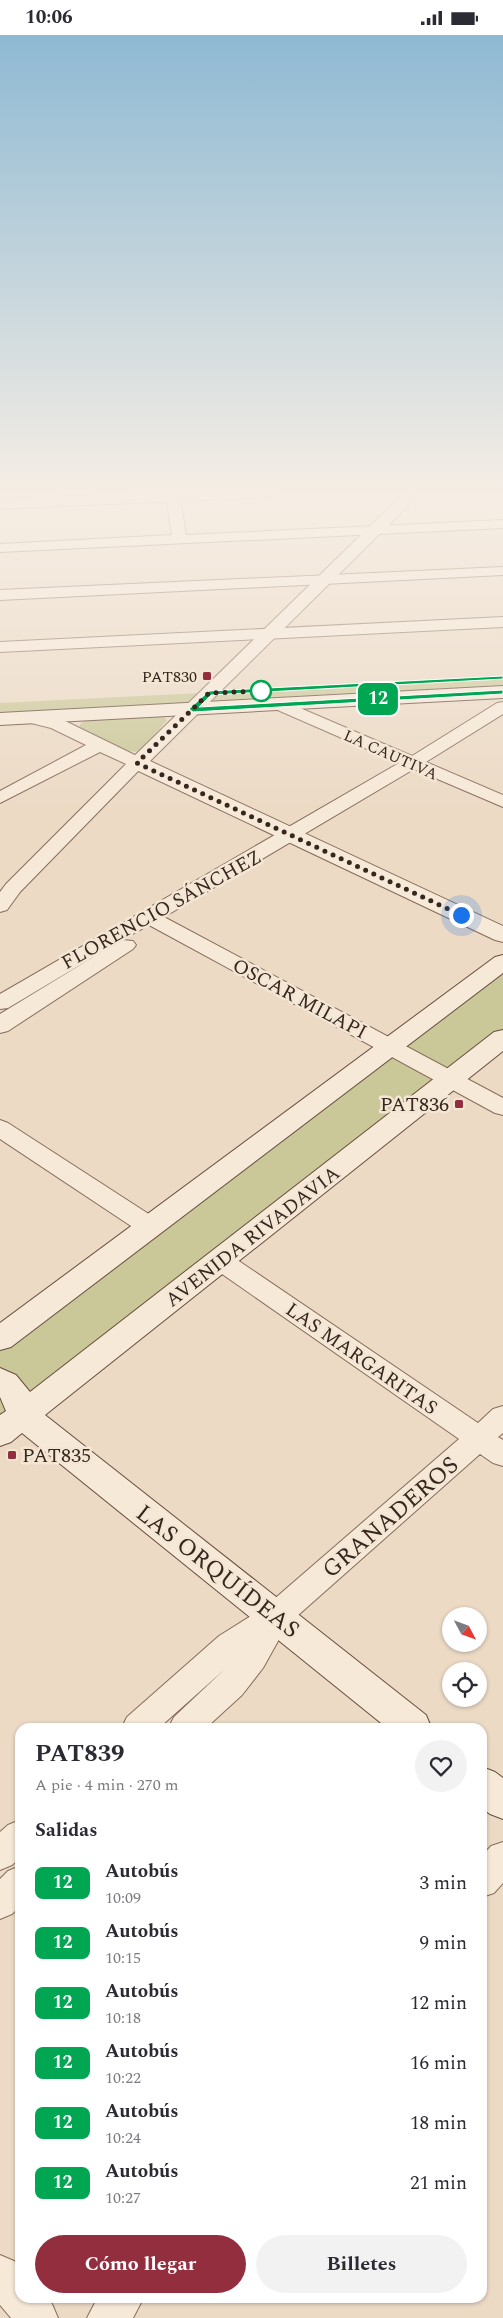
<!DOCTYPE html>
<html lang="es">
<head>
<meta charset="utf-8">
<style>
	:root { --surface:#fff; --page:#f2f2f3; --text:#2b2b33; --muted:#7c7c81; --accent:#932e3f }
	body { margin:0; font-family:Spectral,serif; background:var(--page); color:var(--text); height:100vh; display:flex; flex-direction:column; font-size:19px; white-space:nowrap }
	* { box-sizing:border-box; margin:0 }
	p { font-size:16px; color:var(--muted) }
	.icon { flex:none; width:28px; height:28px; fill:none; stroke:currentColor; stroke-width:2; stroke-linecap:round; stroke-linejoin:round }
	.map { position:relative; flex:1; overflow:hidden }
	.drawer { position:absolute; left:15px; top:1688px; width:472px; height:580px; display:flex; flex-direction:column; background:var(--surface); border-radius:15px; box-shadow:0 1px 4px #0004 }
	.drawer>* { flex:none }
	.badge { padding:0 10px; border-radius:8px; font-size:18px; line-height:32px }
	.needle { width:32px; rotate:131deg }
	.tools { position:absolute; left:442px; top:1572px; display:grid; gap:10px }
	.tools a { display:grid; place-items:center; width:45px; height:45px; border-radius:50%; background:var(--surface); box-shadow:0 1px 4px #0004; font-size:25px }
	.you { position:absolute; width:25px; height:25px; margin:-12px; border:4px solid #fff; border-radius:50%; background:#1a73e8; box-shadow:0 0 0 8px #1a73e833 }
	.map>.badge { position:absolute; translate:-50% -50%; box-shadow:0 0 0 2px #fff }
	h2 { padding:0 20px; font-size:19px; line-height:45px }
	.round { display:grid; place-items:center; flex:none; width:52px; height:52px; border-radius:26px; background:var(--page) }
	.head { display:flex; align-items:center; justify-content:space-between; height:85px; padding:0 20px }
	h1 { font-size:24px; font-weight:700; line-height:38px }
	.cta { display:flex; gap:10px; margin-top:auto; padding:10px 20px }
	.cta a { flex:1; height:58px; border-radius:30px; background:var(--accent); color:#fff; font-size:20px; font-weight:700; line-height:58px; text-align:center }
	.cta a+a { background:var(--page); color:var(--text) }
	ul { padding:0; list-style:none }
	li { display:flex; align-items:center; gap:15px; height:60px; padding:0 20px }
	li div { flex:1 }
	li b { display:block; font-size:19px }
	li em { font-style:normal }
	li .badge { min-width:55px; font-weight:700; text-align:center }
	.status { display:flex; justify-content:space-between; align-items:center; height:35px; padding:0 25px; background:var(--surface); direction:ltr }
	.status svg { height:14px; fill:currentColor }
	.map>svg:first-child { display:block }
	.green { fill:#cac899 }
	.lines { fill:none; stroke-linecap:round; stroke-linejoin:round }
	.minor-casing { stroke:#866c5c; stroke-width:2 }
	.tertiary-casing { stroke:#866c5c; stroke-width:2 }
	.secondary-casing { stroke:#684d3f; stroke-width:2 }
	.minor { fill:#f7e9d8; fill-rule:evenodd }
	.tertiary { fill:#f7e9d8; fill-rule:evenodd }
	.secondary { fill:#f7e9d8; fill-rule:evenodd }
	.line { fill:#00a651; stroke:#fff }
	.walk { stroke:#37271f; stroke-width:5; stroke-dasharray:0 9 }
	.poi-dot { fill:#932e3f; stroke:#f4e6d4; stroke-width:2 }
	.stop-dot { fill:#fff; stroke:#00a651; stroke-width:2.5 }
	.labels { text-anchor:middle; stroke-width:5; stroke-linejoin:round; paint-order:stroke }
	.far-poi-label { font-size:16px; fill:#37271f; stroke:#f4e6d4; text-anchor:end }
	.far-street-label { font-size:16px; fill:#37271f; stroke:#f4e6d4 }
	.street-label { font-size:20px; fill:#37271f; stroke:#f4e6d4 }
	.poi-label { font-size:20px; fill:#37271f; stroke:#f4e6d4; text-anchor:end }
	.near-street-label { font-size:24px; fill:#37271f; stroke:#f4e6d4 }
</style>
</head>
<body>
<div class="status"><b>10:06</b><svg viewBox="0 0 49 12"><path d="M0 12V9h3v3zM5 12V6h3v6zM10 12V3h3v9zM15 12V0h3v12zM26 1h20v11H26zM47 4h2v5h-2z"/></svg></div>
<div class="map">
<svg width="503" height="2283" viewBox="0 0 503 2283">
	<rect width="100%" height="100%" fill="#ecdac5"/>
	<path class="green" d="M503 643V657L0 684V668Z
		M162 681 167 685 144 713 135 717 125 715 79 692 81 688 89 684Z
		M503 927V1003L0 1398V1304Z"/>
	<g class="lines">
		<g class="minor-casing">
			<path id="minor" d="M165 457H179L186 500 503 485V493L0 517V509L172 500Z
				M503 532V540L0 565V555Z
				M503 582V592L0 617V607Z
				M279 664 412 721 497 668 503 667V679L426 727 503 760V772L414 734 164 882 503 1063V1080L495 1078 149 890 122 905 133 906 136 910 133 914 8 996 0 998V979L105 915 8 973 0 974V959L399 728 273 673 271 669 273 665Z
				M33 678 63 685 143 724 146 728 20 857 7 875 0 877V857L6 849 126 729 100 717 0 768V756L86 710 51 693 27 687 24 683 27 679Z
				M0 1085 8 1088 158 1185 161 1191 158 1197 149 1200 140 1197 0 1104Z
				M221 1217 230 1220 478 1388 493 1374 503 1371V1398L498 1402 503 1405V1431L493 1428 480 1419 287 1590 263 1633 242 1660 207 1692H169L174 1682 225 1634 160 1692H122L127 1682 219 1601 265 1572 459 1404 212 1232 209 1226 212 1220Z
				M20 1785V1823L12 1830 0 1835V1797L8 1790Z
				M503 1807V1848L494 1858 482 1862V1821L491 1811Z
				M20 1831V1871L12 1879 0 1884V1844L8 1836Z
				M0 2220 14 2226 20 2233V2262H47L52 2269 58 2283H11L0 2270Z
				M98 2262H144L133 2283H87Z"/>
		</g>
		<g class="tertiary-casing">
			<path id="tertiary" d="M171 457H278L276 460 270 462 0 474V464Z
				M405 457H422L150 726 503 891V907L495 905 130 732 127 728Z"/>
		</g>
		<g class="secondary-casing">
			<path id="secondary" d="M503 651V663L0 690V678Z
				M503 920V938L11 1312 0 1315V1288L495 922Z
				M503 995V1016L45 1380 426 1680 431 1692H386L22 1398 11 1407 0 1411V1380L6 1376 0 1362V1333L16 1340 30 1357 494 997Z
				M482 1732 495 1737 503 1743V1784L490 1779 482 1773Z"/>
		</g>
		<use href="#minor" class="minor"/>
		<use href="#tertiary" class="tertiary"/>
		<use href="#secondary" class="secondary"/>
	</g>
	<linearGradient id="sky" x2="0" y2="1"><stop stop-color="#8eb9d3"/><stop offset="0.59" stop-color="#f6eee5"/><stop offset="1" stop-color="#f6eee5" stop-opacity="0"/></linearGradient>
	<rect width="503" height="776" fill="url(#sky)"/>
	<path class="line" d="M503 641V644L211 660 199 672 503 655V659L193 677 189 674 209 656Z"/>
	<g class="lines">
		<path class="walk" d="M261 656 209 658 137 728 461 880"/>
	</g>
	<g class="poi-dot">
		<rect x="202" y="636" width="10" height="10" rx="2.5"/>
		<rect x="454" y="1064" width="10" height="10" rx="2.5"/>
		<rect x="7" y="1415" width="10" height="10" rx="2.5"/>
	</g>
	<circle class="stop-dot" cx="261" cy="656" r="10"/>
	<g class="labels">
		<g class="far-poi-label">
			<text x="197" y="647">PAT830</text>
		</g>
		<g class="far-street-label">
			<text transform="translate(391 719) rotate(24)" y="6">LA CAUTIVA</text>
		</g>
		<g class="street-label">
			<text transform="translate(161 874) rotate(-29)" y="7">FLORENCIO SÁNCHEZ</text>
			<text transform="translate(300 963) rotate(28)" y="7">OSCAR MILAPI</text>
			<text transform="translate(252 1201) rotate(-38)" y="7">AVENIDA RIVADAVIA</text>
			<text transform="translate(362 1323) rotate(35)" y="7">LAS MARGARITAS</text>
		</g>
		<g class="poi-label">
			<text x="449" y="1076">PAT836</text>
			<text x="22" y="1427" text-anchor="start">PAT835</text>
		</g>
		<g class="near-street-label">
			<text transform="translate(390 1482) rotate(-41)" y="8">GRANADEROS</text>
			<text transform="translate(218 1536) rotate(38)" y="8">LAS ORQUÍDEAS</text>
		</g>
	</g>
</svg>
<div class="tools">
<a><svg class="needle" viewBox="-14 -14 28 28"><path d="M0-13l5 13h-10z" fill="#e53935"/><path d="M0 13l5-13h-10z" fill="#7c7c81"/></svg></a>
<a><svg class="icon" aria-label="locate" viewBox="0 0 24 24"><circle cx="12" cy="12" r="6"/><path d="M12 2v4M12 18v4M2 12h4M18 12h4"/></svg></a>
</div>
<div class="you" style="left:461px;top:880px"></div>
<b class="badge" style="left:378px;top:664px;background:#00a651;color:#fff">12</b>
<section class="drawer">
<div class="head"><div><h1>PAT839</h1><p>A pie · 4 min · 270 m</p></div><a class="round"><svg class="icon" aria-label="heart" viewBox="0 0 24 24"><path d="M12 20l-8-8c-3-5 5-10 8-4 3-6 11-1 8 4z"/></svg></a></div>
<h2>Salidas</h2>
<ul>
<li><span class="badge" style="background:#00a651;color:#fff">12</span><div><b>Autobús</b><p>10:09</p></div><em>3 min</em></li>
<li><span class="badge" style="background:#00a651;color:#fff">12</span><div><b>Autobús</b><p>10:15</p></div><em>9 min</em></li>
<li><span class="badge" style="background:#00a651;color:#fff">12</span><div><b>Autobús</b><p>10:18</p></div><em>12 min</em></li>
<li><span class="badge" style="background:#00a651;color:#fff">12</span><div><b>Autobús</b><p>10:22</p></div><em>16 min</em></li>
<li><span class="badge" style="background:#00a651;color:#fff">12</span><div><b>Autobús</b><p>10:24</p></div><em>18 min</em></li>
<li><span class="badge" style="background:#00a651;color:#fff">12</span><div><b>Autobús</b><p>10:27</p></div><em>21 min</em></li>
</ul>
<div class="cta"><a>Cómo llegar</a><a>Billetes</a></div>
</section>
</div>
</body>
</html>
